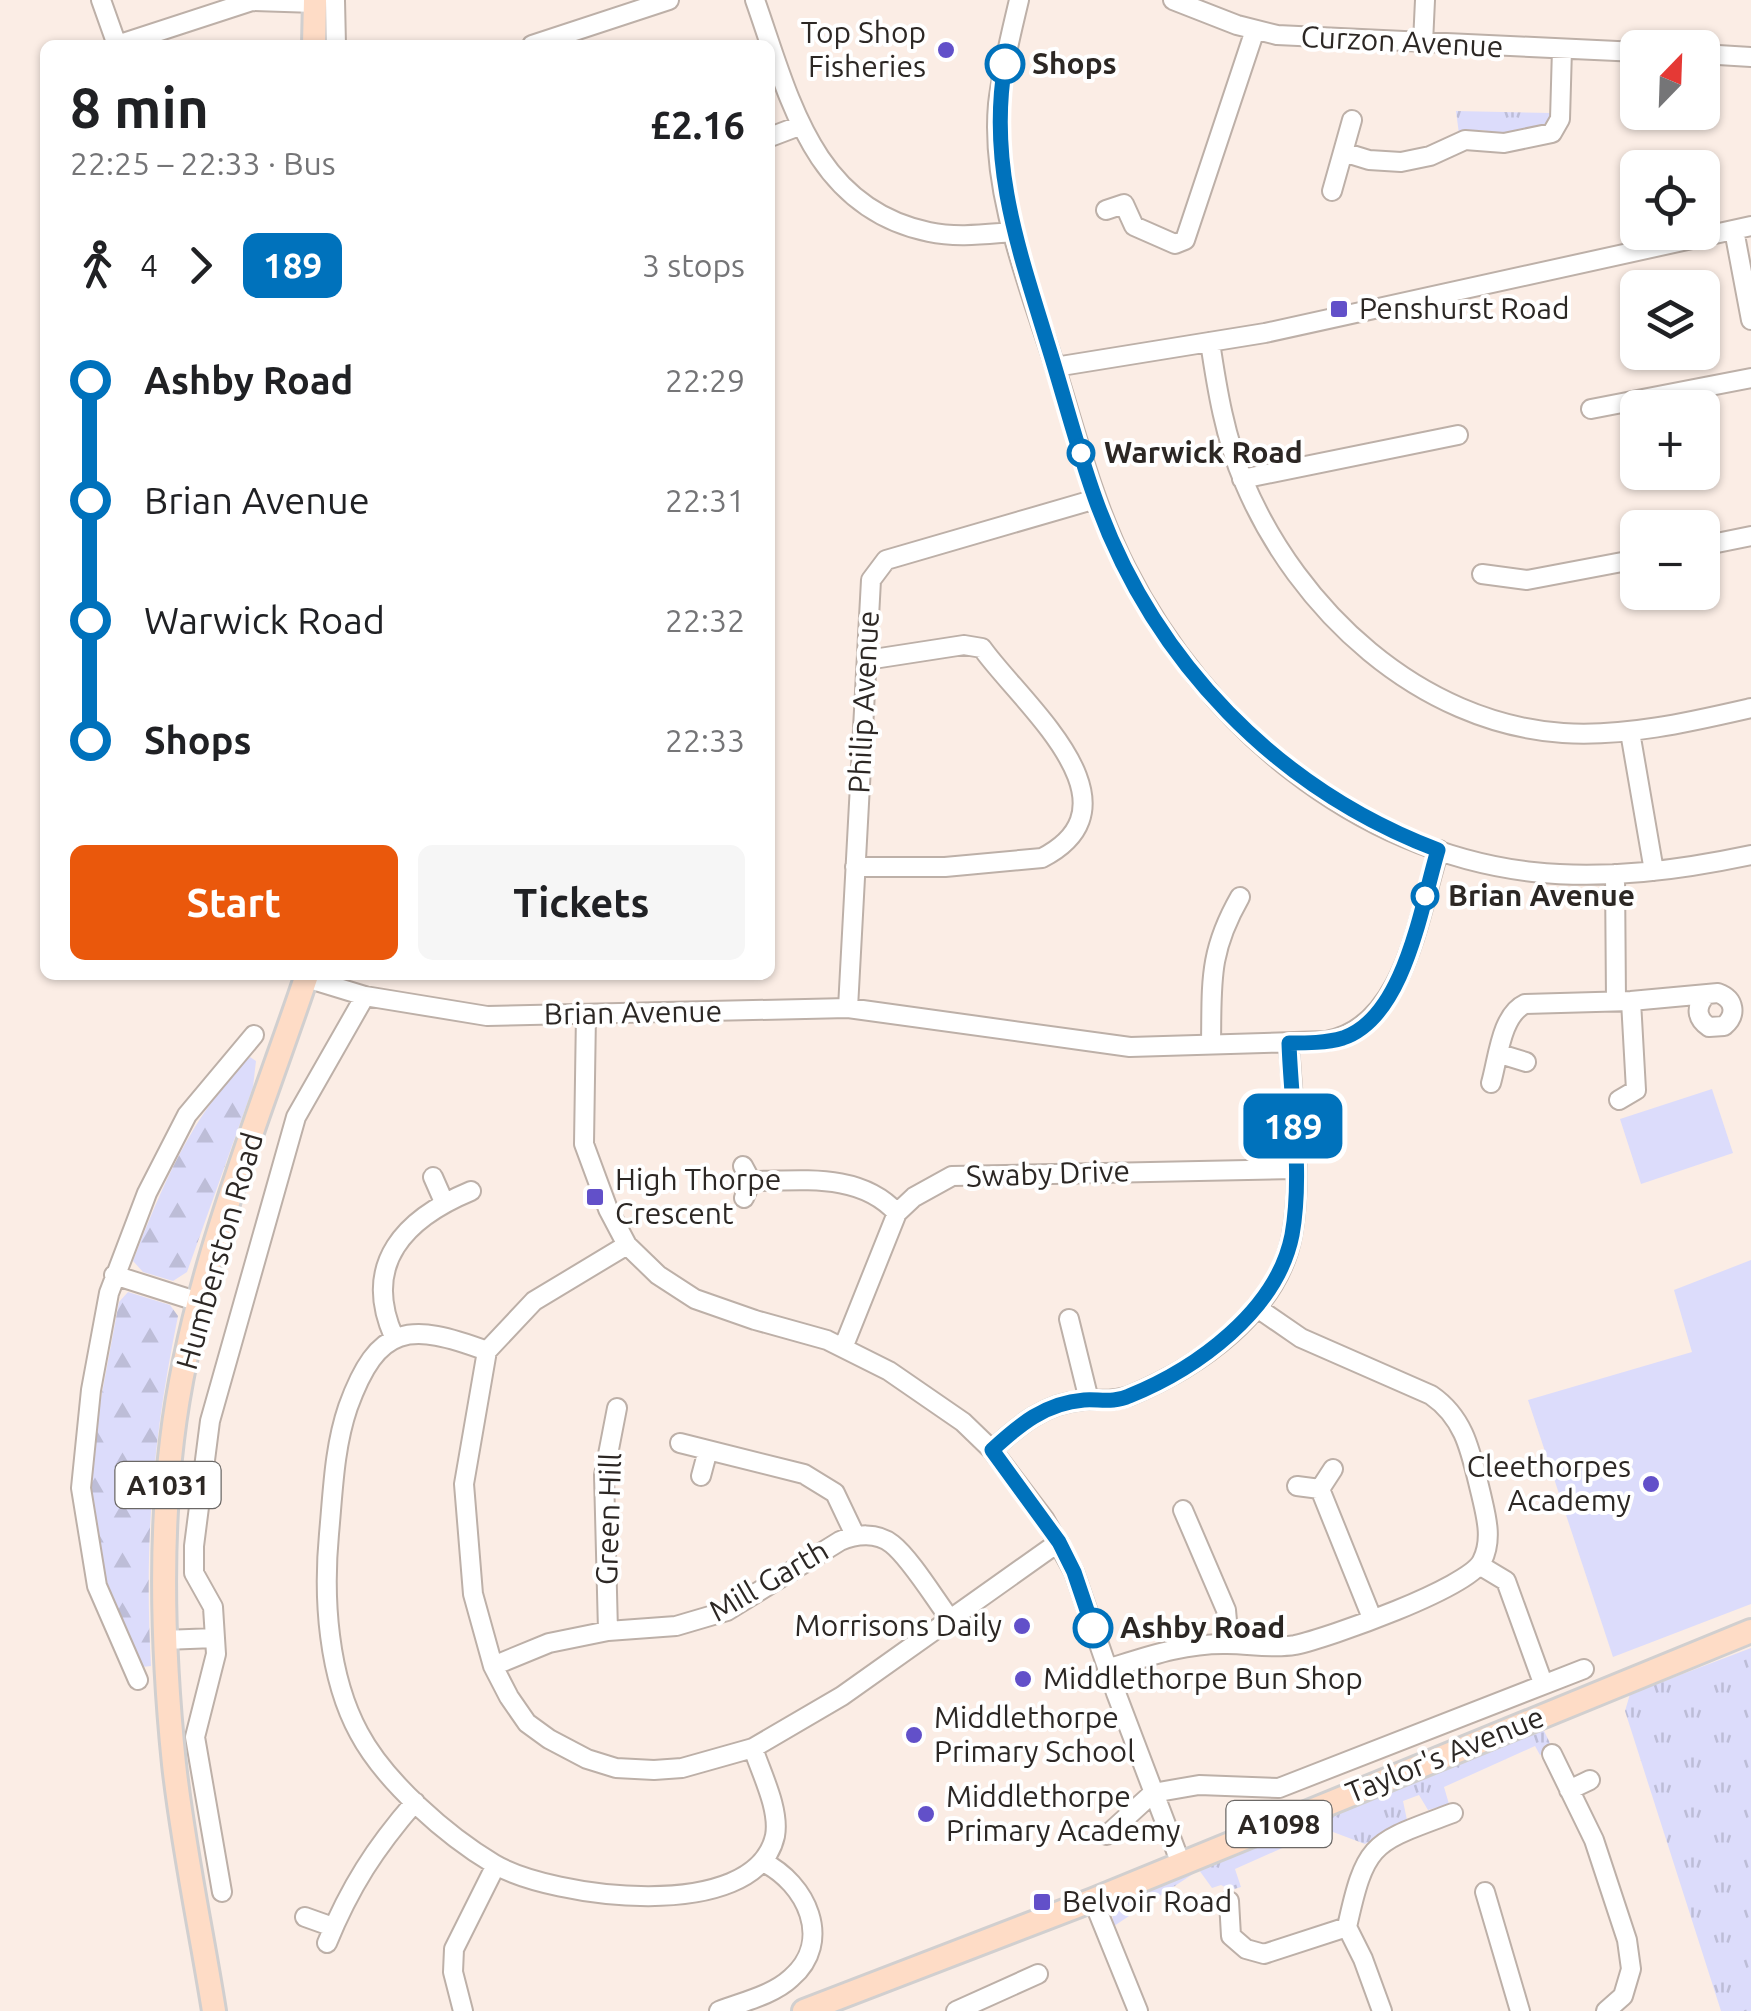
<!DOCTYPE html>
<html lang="en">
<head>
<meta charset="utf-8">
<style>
	:root { --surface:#fff; --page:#f6f6f6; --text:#202124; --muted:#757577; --accent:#ea580c }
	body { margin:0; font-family:Ubuntu,sans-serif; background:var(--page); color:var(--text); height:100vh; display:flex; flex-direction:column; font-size:38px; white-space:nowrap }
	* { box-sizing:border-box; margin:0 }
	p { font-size:32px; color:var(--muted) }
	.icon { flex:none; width:55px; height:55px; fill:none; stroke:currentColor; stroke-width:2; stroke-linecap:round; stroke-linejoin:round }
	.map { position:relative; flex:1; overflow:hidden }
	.sheet { position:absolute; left:40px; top:40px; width:735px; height:940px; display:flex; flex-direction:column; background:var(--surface); border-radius:15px; box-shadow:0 2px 8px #0004 }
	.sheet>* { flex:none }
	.badge { padding:0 20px; border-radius:15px; font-size:35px; line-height:65px }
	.needle { width:65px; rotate:23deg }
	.fabs { position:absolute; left:1620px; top:30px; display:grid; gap:20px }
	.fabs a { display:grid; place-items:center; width:100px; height:100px; border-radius:15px; background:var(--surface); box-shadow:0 2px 8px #0004; font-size:50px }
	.map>.badge { position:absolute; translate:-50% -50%; box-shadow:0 0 0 5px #fff }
	.legs { display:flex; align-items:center; gap:15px; height:110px; padding:0 30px; font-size:32px }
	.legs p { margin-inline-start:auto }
	.headline { display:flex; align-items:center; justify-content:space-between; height:170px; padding:0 30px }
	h1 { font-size:55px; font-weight:700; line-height:75px }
	.button { display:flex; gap:20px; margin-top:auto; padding:20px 30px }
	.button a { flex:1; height:115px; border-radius:15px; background:var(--accent); color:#fff; font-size:40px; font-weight:700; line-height:115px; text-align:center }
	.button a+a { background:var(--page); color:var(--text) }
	ul { padding:0 30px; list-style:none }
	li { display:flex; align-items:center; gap:35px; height:120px; font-size:38px }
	li i { display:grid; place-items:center; width:15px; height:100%; margin:0 12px; background:currentColor }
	li i::after { content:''; width:25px; height:25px; margin:-12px; border:8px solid; border-radius:50%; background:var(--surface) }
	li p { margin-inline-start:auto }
	li:first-child i { background:linear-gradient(#0000 50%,currentColor 0) }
	li:last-child i { background:linear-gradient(currentColor 50%,#0000 0) }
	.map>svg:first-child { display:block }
	.grass { fill:url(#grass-tufts) }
	.forest { fill:url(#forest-firs) }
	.park { fill:#dcdcfb }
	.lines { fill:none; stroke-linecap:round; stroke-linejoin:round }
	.minor-casing { stroke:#bdb0a8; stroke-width:22 }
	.major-casing { stroke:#d1cfcf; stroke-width:28 }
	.minor { stroke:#fff; stroke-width:18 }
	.major { stroke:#fedcc6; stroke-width:22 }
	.line-1-casing { stroke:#fff; stroke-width:22 }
	.line-1 { stroke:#0072bc; stroke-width:15 }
	.poi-dot { fill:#6250c9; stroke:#fff; stroke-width:4 }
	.stop-1-dot { fill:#fff; stroke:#0072bc; stroke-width:5 }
	.labels { text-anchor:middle; stroke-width:8; stroke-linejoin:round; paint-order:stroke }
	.shield { fill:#fff; stroke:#6b6866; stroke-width:2.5 }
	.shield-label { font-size:28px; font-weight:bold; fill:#2c2724 }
	.poi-label { font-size:30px; fill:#2c2724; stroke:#fff; text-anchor:start }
	.street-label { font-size:30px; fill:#2c2724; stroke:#fff }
	.stop-label { font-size:30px; font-weight:bold; fill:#2c2724; stroke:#fff; text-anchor:start }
</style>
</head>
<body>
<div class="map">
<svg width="1751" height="2011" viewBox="0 0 1751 2011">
	<defs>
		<pattern id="grass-tufts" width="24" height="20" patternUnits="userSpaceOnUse" patternTransform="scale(2.5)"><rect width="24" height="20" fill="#dcdcfb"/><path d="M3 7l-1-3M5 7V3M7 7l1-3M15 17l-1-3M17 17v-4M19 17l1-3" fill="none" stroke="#bdbdd7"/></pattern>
		<pattern id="forest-firs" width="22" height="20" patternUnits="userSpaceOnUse" patternTransform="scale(2.5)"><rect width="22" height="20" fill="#dcdcfb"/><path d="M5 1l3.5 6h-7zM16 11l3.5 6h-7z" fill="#bdbdd7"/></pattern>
	</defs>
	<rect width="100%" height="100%" fill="#fbede5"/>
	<path class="grass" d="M1456 111 1552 113V123L1506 135 1482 130 1459 134Z
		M1751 1648V2011H1721L1625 1711 1630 1694Z
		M1543 1729 1553 1749 1540 1755 1535 1746 1444 1787 1449 1804 1428 1810 1419 1795 1403 1801 1407 1820 1365 1844 1325 1829 1235 1869 1241 1887 1231 1890 1221 1885 1212 1888 1199 1870 1114 1926 1112 1913 1148 1884Z"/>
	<path class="forest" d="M250 1057 256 1061 253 1087 187 1272 173 1281 143 1272 133 1261C162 1186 192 1114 250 1057Z
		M128 1292 170 1305 178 1316C153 1438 144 1540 151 1666L142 1667 101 1578 87 1473 119 1302Z"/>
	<path class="park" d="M1712 1089 1733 1153 1641 1184 1620 1119Z
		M1751 1260V1604L1613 1657 1528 1400 1692 1352 1674 1290Z"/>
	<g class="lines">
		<g class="minor-casing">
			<path id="minor" d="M101 0 117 45
				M335 0 336 45
				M755 0C789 96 812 208 929 232 957 238 986 234 1014 232
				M1019 0C1011 34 1002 69 998 104 990 195 1031 290 1058 376 1078 441 1095 507 1126 568 1205 724 1355 852 1533 872 1606 880 1680 870 1751 855
				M1173 0 1237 25 1277 35 1638 52
				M1423 43 1425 0
				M117 45 252 1 315 3
				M532 45 669 0
				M1702 54 1751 57
				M1352 120 1343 152 1369 160 1401 162 1430 156 1465 140 1504 143 1552 133 1560 119 1562 49
				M770 137 799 126
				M1332 191 1343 152
				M1106 210 1124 204 1134 226 1175 244 1185 240 1255 30
				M1734 230 1751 320
				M1210 342C1217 389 1225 438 1244 482 1298 610 1419 723 1563 733 1626 737 1690 722 1751 708
				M1055 367 1265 333 1751 226
				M1591 409 1751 378
				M1242 479 1458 435
				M1702 546 1751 536
				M1482 574 1527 580 1638 559
				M1630 732 1654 871
				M855 867H945L1042 858C1147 804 1020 702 982 648L964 645 867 660
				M1615 874 1616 1001
				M306 978 365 996 487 1016 848 1008 1130 1047 1326 1041C1405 1027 1418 916 1439 850
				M848 1008 871 580 886 560 1096 499
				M586 1014 584 1144 608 1209 627 1245 658 1275 695 1299 755 1320 827 1340 889 1371 963 1422 992 1450 1045 1520 1074 1572 1116 1693 1181 1864
				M1211 1044C1212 983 1208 953 1240 897
				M1500 1054 1526 1062
				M1491 1083C1498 1059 1501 1015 1525 1004L1631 1001 1718 993C1735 999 1737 1015 1724 1026L1709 1027C1697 1019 1695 1008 1705 996
				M1619 1100 1636 1090 1631 1001
				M743 1166 751 1181 744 1198
				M433 1177 444 1202
				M751 1181C802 1181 860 1172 897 1213
				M627 1245 534 1301 487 1351 464 1484 473 1594 493 1666 509 1697 527 1723 549 1739 587 1759 616 1768 654 1770 682 1768 753 1748 842 1696 1059 1542
				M114 1275 199 1302
				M1069 1319 1089 1400
				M394 1337C361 1263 406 1218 471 1191
				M843 1348 897 1213 914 1197 952 1176 1295 1169
				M487 1351C409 1322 378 1324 348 1407 334 1448 333 1491 329 1534 323 1598 328 1676 359 1733 385 1782 447 1836 494 1864 552 1898 755 1925 775 1836 780 1809 761 1773 753 1748
				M680 1443 804 1474 835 1493 855 1535
				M992 1450C1019 1425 1045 1403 1084 1400 1099 1399 1114 1402 1129 1396 1197 1368 1278 1313 1292 1235 1303 1173 1292 1105 1289 1043
				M701 1476 708 1450
				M1297 1486 1320 1489 1333 1469
				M1320 1489 1372 1618
				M1183 1510 1226 1610 1229 1643
				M1481 1566 1506 1581 1543 1683
				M608 1631 604 1475 617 1408
				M164 1640 215 1638
				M493 1666 549 1643 608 1631 676 1626 727 1611 840 1541C856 1534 877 1532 892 1544 910 1558 935 1599 950 1619
				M1107 1669C1146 1657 1185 1643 1227 1644 1250 1644 1272 1649 1295 1645 1328 1638 1469 1588 1482 1561 1493 1539 1486 1516 1481 1494 1471 1454 1466 1419 1431 1395L1301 1338 1256 1307
				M138 1680 97 1586 81 1488 91 1390 109 1293 147 1193 187 1115 254 1035
				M1552 1754 1594 1840 1627 1940 1631 1969 1623 1996 1606 2011
				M1569 1790 1590 1780
				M1107 1835 1153 1793 1199 1785 1279 1788 1584 1669
				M222 1892 195 1737 216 1654 213 1607 194 1573V1546L210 1421 296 1117 365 996
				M1485 1892 1520 2011
				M1093 1900 1138 2011
				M1229 1901 1231 1936 1246 1949 1264 1954 1347 1927
				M305 1917 333 1927
				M327 1943C350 1887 375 1848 415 1802
				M463 2011 453 1972 454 1949 496 1865
				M719 2011C742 2002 773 1995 791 1978 834 1941 806 1883 763 1862
				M956 2011 1038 1974
				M1382 2011 1363 1959 1347 1927C1366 1840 1373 1843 1453 1813"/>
		</g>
		<g class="major-casing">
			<path id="major" d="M314 45 315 0
				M214 2011C201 1929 183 1847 174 1764 163 1656 159 1548 172 1440 191 1280 256 1126 307 975
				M804 2011 1093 1900 1751 1631"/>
		</g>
		<use href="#minor" class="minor"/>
		<use href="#major" class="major"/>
	</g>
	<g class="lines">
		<g class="line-1-casing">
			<path id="line-1" d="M1005 64C988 165 1019 250 1048 345 1064 396 1077 448 1095 498 1153 661 1277 789 1438 850 1421 906 1405 1017 1343 1038 1326 1043 1307 1043 1289 1043 1291 1105 1303 1173 1292 1235 1277 1311 1196 1369 1129 1396 1114 1403 1099 1399 1084 1400 1045 1403 1019 1425 992 1450L1059 1542 1074 1572 1093 1628"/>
		</g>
		<use href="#line-1" class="line-1"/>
	</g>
	<g class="poi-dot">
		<circle cx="946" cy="50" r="10"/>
		<rect x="1329" y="299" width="20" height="20" rx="5"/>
		<rect x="585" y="1187" width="20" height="20" rx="5"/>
		<circle cx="1651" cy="1484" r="10"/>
		<circle cx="1022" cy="1626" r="10"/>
		<circle cx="1023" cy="1679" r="10"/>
		<circle cx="914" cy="1735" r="10"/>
		<circle cx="926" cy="1814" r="10"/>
		<rect x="1032" y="1892" width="20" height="20" rx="5"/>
	</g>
	<g class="stop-1-dot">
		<circle cx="1005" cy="64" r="18"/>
		<circle cx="1081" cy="453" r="12"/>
		<circle cx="1425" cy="896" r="12"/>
		<circle cx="1093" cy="1628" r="18"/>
	</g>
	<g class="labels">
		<g class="shield">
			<rect x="115.5" y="1462" width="105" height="46" rx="8"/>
			<rect x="1226.5" y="1801" width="105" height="46" rx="8"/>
		</g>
		<g class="shield-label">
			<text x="168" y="1495">A1031</text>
			<text x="1279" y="1834">A1098</text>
		</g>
		<g class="poi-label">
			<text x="926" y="43" text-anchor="end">Top Shop<tspan x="926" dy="34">Fisheries</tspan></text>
			<text x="1359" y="319">Penshurst Road</text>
			<text x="615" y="1190">High Thorpe<tspan x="615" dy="34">Crescent</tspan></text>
			<text x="1631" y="1477" text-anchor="end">Cleethorpes<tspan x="1631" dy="34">Academy</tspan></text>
			<text x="1002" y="1636" text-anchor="end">Morrisons Daily</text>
			<text x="1043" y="1689">Middlethorpe Bun Shop</text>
			<text x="934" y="1728">Middlethorpe<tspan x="934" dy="34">Primary School</tspan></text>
			<text x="946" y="1807">Middlethorpe<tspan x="946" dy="34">Primary Academy</tspan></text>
			<text x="1062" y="1912">Belvoir Road</text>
		</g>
		<g class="street-label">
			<text transform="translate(1402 42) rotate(3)" y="10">Curzon Avenue</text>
			<text transform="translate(864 702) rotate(-87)" y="10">Philip Avenue</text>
			<text transform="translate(633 1013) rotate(-1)" y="10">Brian Avenue</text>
			<text transform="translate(1048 1174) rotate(-2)" y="10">Swaby Drive</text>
			<text transform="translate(220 1251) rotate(-74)" y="10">Humberston Road</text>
			<text transform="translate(609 1519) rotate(-88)" y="10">Green Hill</text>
			<text transform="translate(769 1581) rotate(-30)" y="10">Mill Garth</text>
			<text transform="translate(1445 1755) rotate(-22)" y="10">Taylor's Avenue</text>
		</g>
		<g class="stop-label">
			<text x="1032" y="74">Shops</text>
			<text x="1104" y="463">Warwick Road</text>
			<text x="1448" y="906">Brian Avenue</text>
			<text x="1120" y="1638">Ashby Road</text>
		</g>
	</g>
</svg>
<div class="fabs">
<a><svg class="needle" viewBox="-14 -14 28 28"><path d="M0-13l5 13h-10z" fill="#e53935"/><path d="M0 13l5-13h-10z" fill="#757577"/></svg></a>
<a><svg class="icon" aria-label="locate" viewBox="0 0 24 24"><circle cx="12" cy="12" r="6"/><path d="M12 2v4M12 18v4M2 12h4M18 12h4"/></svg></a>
<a><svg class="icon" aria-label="layers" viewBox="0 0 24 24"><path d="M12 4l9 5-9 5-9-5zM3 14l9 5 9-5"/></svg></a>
<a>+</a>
<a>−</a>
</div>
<b class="badge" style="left:1293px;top:1126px;background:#0072bc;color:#fff">189</b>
<section class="sheet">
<div class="headline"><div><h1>8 min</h1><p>22:25 – 22:33 · Bus</p></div><b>£2.16</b></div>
<div class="legs"><svg class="icon" aria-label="walk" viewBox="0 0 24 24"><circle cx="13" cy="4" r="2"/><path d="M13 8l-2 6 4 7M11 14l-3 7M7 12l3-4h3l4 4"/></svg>4<svg class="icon" aria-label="forward" viewBox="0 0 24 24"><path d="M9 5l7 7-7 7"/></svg><b class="badge" style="background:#0072bc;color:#fff">189</b><p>3 stops</p></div>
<ul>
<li><i style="color:#0072bc"></i><b>Ashby Road</b><p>22:29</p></li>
<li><i style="color:#0072bc"></i><span>Brian Avenue</span><p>22:31</p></li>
<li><i style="color:#0072bc"></i><span>Warwick Road</span><p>22:32</p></li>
<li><i style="color:#0072bc"></i><b>Shops</b><p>22:33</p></li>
</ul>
<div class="button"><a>Start</a><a>Tickets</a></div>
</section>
</div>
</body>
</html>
